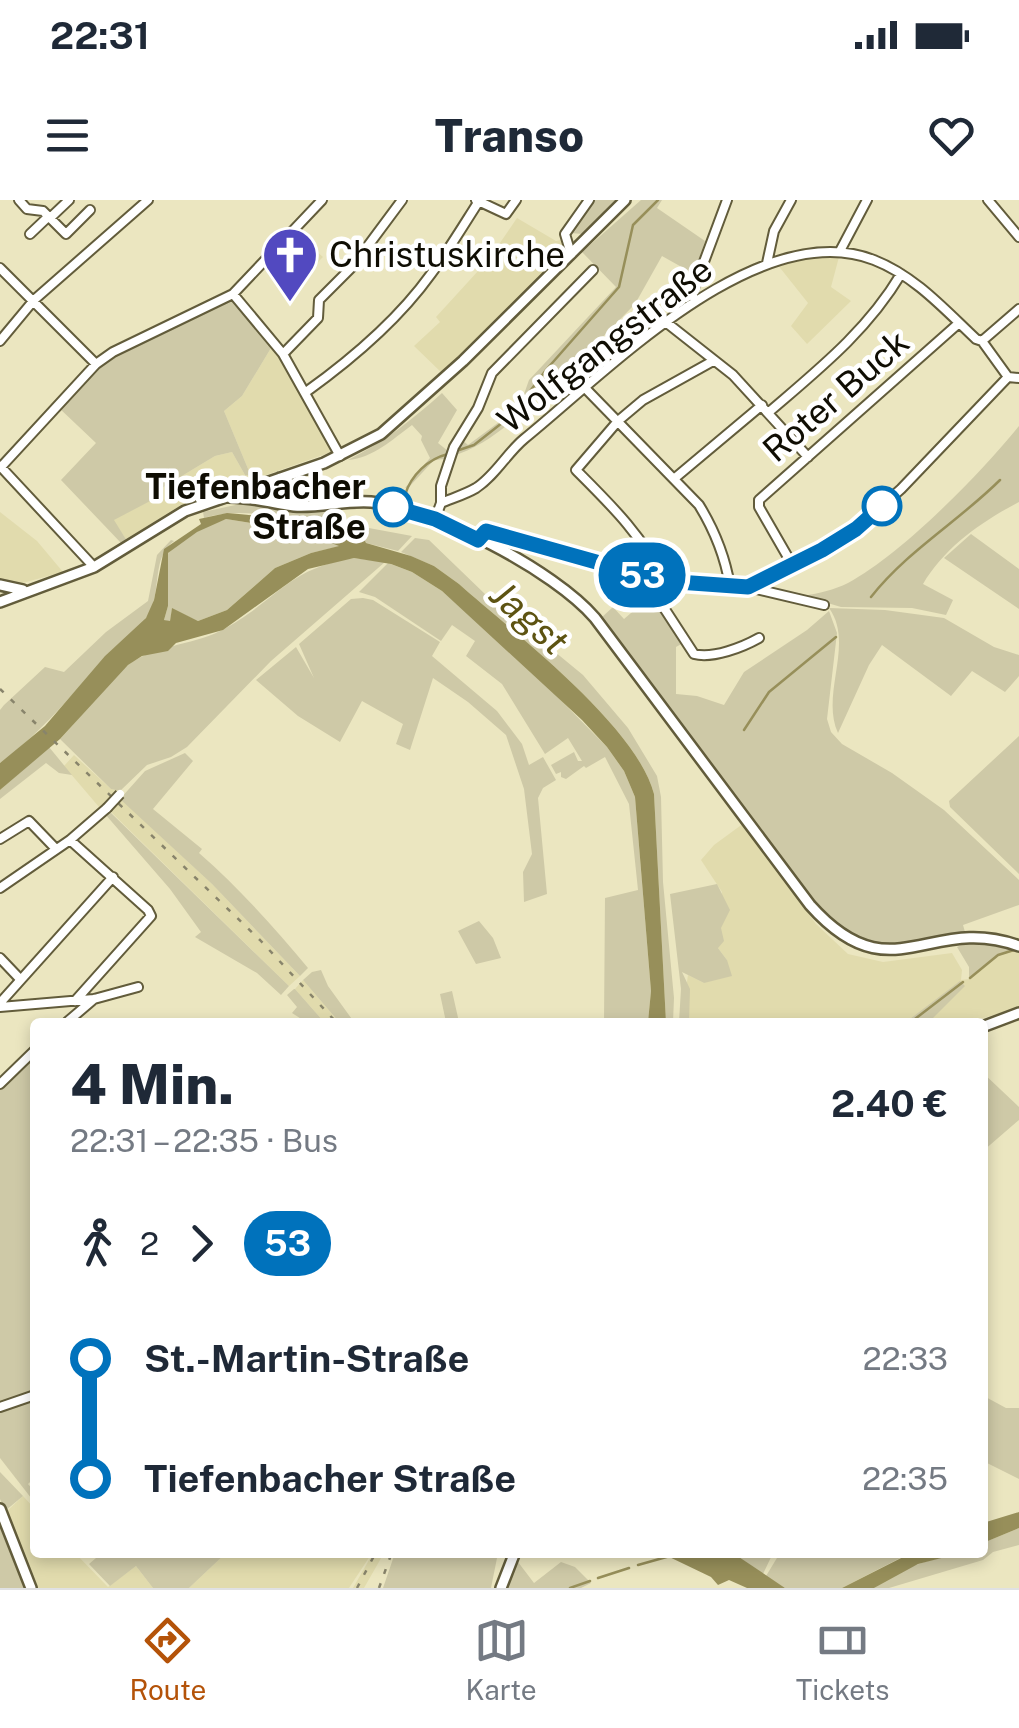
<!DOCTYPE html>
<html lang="de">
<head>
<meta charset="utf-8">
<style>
	:root { --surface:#fff; --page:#f2f2f3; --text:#1f2937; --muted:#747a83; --line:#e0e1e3; --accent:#b45309 }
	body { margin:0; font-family:"Public Sans",sans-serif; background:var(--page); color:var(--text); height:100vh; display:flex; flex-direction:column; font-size:38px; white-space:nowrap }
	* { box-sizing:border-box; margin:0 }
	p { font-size:32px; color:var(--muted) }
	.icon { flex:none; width:55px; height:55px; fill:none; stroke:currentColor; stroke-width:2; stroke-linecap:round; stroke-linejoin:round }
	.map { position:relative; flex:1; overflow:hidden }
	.sheet { position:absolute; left:30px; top:818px; width:958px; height:540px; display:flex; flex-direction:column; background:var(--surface); border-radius:10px; box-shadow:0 5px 15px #0003 }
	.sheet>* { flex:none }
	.badge { padding:0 20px; border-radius:32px; font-size:35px; line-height:65px }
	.map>.badge { position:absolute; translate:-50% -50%; box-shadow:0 0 0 5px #fff }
	.legs { display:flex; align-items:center; gap:15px; height:110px; padding:0 40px; font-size:32px }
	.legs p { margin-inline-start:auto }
	.head { display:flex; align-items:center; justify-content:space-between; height:170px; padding:0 40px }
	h1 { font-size:55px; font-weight:800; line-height:75px }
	ul { padding:0 40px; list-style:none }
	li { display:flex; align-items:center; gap:35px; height:120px; font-size:38px }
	li i { display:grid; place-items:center; width:15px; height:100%; margin:0 12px; background:currentColor }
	li i::after { content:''; width:25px; height:25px; margin:-12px; border:8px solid; border-radius:50%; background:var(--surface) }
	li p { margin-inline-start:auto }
	li:first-child i { background:linear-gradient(#0000 50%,currentColor 0) }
	li:last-child i { background:linear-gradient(currentColor 50%,#0000 0) }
	.status { display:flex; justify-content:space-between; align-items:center; height:70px; padding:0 50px; background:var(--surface); direction:ltr }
	.status svg { height:28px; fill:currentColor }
	header { display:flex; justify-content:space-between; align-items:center; height:130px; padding:0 40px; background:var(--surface); font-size:45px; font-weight:800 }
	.tab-bar { display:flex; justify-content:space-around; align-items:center; height:140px; border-top:2px solid var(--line); background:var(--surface); font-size:28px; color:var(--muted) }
	.tab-bar a { display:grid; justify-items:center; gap:5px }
	.tab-bar .selected { color:var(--accent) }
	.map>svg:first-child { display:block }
	.built { fill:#e1dbad }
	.green { fill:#cec9a7 }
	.water { fill:#978f5a; fill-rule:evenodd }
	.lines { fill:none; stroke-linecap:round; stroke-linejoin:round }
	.stream { stroke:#978f5a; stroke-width:2.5 }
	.minor-casing { stroke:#625c3b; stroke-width:12 }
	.major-casing { stroke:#625c3b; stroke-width:14 }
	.minor { stroke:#fff; stroke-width:8 }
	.major { stroke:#fff; stroke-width:9 }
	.rail { stroke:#88846b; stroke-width:2.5; stroke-dasharray:5 10; stroke-linecap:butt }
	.minor-bridge-casing { stroke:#625c3b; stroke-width:12; stroke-linecap:butt }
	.minor-bridge { stroke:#fff; stroke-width:8 }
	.line-1-casing { stroke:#fff; stroke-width:22 }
	.line-1 { stroke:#0072bc; stroke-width:15 }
	.stop-1-dot { fill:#fff; stroke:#0072bc; stroke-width:5 }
	.labels { text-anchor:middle; stroke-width:9; stroke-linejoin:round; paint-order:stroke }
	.poi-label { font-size:35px; fill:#0f0d03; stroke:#fff; text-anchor:start }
	.street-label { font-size:35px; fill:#0f0d03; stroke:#fff }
	.stop-label { font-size:35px; font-weight:bold; fill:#0f0d03; stroke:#fff; text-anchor:end }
	.water-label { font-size:38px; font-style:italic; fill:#5d5312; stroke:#fff }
</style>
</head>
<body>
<div class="status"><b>22:31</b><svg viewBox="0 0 49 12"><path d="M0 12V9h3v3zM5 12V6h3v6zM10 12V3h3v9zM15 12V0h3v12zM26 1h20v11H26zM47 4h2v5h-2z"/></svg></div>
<header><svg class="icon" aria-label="menu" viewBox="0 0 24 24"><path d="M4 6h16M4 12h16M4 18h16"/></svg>Transo<svg class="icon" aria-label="heart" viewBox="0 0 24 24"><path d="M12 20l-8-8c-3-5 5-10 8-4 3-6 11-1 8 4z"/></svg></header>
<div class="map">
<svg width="1019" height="1388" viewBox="0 0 1019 1388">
	<rect width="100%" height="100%" fill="#ebe6c0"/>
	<path class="built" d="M517 18 556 41 565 39 573 48 443 174 414 146 440 122 436 117 489 59Z
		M299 36 323 57 289 91 266 69Z
		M821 56 839 57 831 87 851 101 807 144 791 126 808 103 777 64Z
		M274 143 337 250 189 302 127 341 113 320 153 299 157 291 215 256 232 252 245 275 251 276 224 211 242 196Z
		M0 312 37 341 63 372 19 384 0 380Z
		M74 555 111 589 120 591 121 599 212 684 300 776 289 786 110 611 105 614 64 566Z
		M744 623 816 724 848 754 883 762 952 753 962 770 961 780 969 779 999 756 1015 750 1019 753V808L969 822H934L924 810 909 822H681L688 775 704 783 727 760 718 748 722 692 701 660 714 645Z
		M303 780 339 822H324L295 789Z
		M23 1296 35 1309V1352L75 1353 108 1387 136 1366 153 1388H38L7 1311Z
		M226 1353H372L349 1388H189Z
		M373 1353H384L364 1388H353Z"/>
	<path class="green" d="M589 0H617L583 34 570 33Z
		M641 0H662L657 8 705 41 694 74 662 56 635 104 545 196 538 190C520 219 486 245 453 256L461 239 468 245 510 214 523 197 529 180 616 87 582 52Z
		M233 94 274 143 242 196 224 211 251 276 245 275 232 252 215 256 157 291 154 299 114 320 127 341 122 344 61 280 96 243 58 207 96 164Z
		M442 193 457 210 438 243 448 251 444 259 434 260 409 287 405 288 430 258 421 240 422 236 412 225C393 239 373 258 348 260 384 242 412 220 442 193Z
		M1019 226V302C981 322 945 347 923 384L953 400 946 415 912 408 841 407 804 396C819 393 834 390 848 383 903 353 979 275 1019 226Z
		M240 304 300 312 326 310 353 326 360 342C349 340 341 334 330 330 294 318 242 306 204 318L203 312Z
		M226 319 300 331 341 346 311 353 275 368 227 410 198 421 172 409 170 422 164 420 168 406 166 356C180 339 205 325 226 319Z
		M358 326 412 336 398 351 366 343Z
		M971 334 1019 369V409L944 358Z
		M415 338 429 340 486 395 583 475 628 528 657 576 661 597 663 682 674 798 673 822H666L654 594C636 525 514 433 459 384L434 366 401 352Z
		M171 340 174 341C151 358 162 390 149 413 140 430 118 442 105 457 72 495 41 533 0 563V510L4 505 45 467 64 472 106 432 148 401 157 355Z
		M354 358 385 362 271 461 187 547 171 557 147 565 120 591 111 589 60 539C83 516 102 485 128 465 154 445 190 446 220 431 274 404 286 368 354 358Z
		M388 363 412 372 442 391 525 464 607 547 624 571 635 597 651 791 648 822H604L605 698 638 690 629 604 605 557 586 568 584 566 566 579 561 577V572L556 574 551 565 574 552 578 561H582L568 538 545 554 502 484 466 456 475 441 452 425 441 441 375 397 359 392Z
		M606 370 651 388 652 397 683 443 676 447V494L697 496 724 505 744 472 807 430 829 411 837 433 827 519 831 532 842 544 892 573 944 610 1019 680V705L963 725 965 732C903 746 881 756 826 717L601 418 613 407 624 419 638 407Z
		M363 398 373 400 440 442 432 456 497 511 522 544 529 565 543 557 556 580 543 588 538 598 547 694 524 702 523 672 532 654 524 589 506 535 468 502 433 478 410 550 396 544 403 524 362 501 340 542 298 516 256 480 296 447 314 478 299 444 351 399Z
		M829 408 885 410 944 418 994 447 1019 455V476L1005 492 972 471 951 496 882 445 869 465 838 533C820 494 855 444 829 408Z
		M1019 536V674L950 607 949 601Z
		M49 547 72 575 59 573 46 563 0 599V590Z
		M185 553 193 561 153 609 202 649 199 653C239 688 274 727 308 768L300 776 212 684 120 599 145 571Z
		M109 611 289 786 281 795 257 773 195 737 201 732 170 689 105 614Z
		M717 684 730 710 721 728 724 741 718 748 727 760 732 776 704 783 682 772 690 789 689 822H679L681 789 670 694Z
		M479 721 493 738 501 758 476 764 458 731Z
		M972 740 1015 750 999 756 969 779V767L957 747Z
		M321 770 328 786 354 822H339L303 780 312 772Z
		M960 781 965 786 931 820 932 822H906Z
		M294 789H295L324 822H306L292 813 297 807 287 795Z
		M452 791 459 822H446L440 794Z
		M35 855V1190L0 1202V890Z
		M982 872 1019 907V920L983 951Z
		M982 1195 1006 1208H1019V1279L983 1261Z
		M35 1197V1277L28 1284 35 1292V1303L0 1258V1210Z
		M0 1272 23 1296 5 1311 0 1299Z
		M0 1327 24 1388H0Z
		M1019 1328V1345L993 1352 983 1360 889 1388H874C902 1365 947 1353 982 1352L983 1343Z
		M103 1352H226V1353L189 1388H153L136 1366 110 1386 89 1364Z
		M520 1352 523 1353 518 1362 534 1383 561 1362 575 1367 591 1383 581 1388H507Z
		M900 1352 902 1357 842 1388H785L766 1376 780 1353H861L864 1356 869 1353Z
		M395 1353V1352L498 1353 491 1388H383Z
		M733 1353H773L763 1374Z"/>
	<path class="water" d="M227 313C261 316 297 319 330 330 341 334 349 341 359 342L353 327 358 326 366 343 411 356 434 366 459 384C514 433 636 525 654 594L666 822H648L651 791 635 597 624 571 607 547 582 520 442 391 412 372 391 364 354 358 308 369 223 430 176 443 168 451 142 456 128 465 60 539 0 590V563L45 526 105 456 146 418 154 400 164 349 201 324 199 319ZM226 319 300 331 339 346 311 353 275 368 227 410 198 421 172 408 170 421 164 420 168 406V353L197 332Z
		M1019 1312V1328L983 1343V1323Z
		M661 1353H733L785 1388H747L729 1380 718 1385 711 1377Z
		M911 1353H961L918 1364 874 1388H842Z"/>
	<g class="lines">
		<path class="stream" d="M456 251 474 245 512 215 546 170 619 87 633 25 658 0
			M405 295C411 275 428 259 448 254
			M871 397C907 351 959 321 1000 280
			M744 530 769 492 836 437
			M970 778 998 755 1014 750
			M911 822 963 782
			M638 1365 670 1356
			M598 1378 629 1368
			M570 1388 590 1381"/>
		<g class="minor-casing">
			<path id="minor" d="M19 0 27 9 43 11 66 34 90 10
				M476 0 506 14 516 0
				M988 0 1019 37
				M50 18 69 0
				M30 34 49 16
				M840 51 867 0
				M571 54 565 34 589 0
				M767 63 774 31 791 0
				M0 68 96 164
				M233 94 283 154 340 256
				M695 101 692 94 727 0
				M667 123 733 175 808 257
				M0 141 34 100 148 0
				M982 141 1019 109
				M283 154 318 118 319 100 353 66 402 0
				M586 189 699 305C715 331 725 356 730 386
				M306 192C352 159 398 120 431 74 448 51 463 26 479 1
				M769 212C819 169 867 131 901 74
				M0 266 94 367
				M1 267 96 164 113 152 233 94 322 0
				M675 278 762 205
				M441 303V286L454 247 478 208 492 173 593 70
				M435 319 441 303C453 298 466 294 476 288 495 276 507 253 524 239 608 171 758 15 874 60 915 76 945 110 976 139L982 141 1008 177 1019 178
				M477 340 486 331 664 381 748 387 824 405
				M793 366 759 307V300L959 123
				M651 378 653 391 694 454C713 459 743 447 759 438
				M664 381C644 337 610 304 576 270L618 221 643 200 713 161
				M751 385 793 366 857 328 901 289 1008 177
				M0 639 29 621 56 649
				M70 640 148 710 151 716 75 801
				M0 688 70 640 107 608
				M0 758 20 779
				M0 803 113 677
				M0 807 94 799 138 787
				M67 822 94 799
				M0 884 35 850
				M0 1207 35 1195"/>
		</g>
		<g class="major-casing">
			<path id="major" d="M280 278 288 296 300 302
				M225 297C249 296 270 303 294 306 319 308 345 300 371 302 434 308 554 370 595 418L810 705C891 796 929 713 1019 746
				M0 385 23 390
				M0 402 94 367 185 311 324 263 381 234 463 161 625 0
				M982 827 1019 813
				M0 1309 31 1388
				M501 1388 515 1352"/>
		</g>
		<use href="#minor" class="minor"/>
		<use href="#major" class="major"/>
		<path class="rail" d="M0 489 260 740 336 822
			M357 1388 376 1352
			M379 1388 392 1352"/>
		<g class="minor-bridge-casing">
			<path id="minor-bridge" d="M107 608 120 594"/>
		</g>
		<use href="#minor-bridge" class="minor-bridge"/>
	</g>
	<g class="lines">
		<g class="line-1-casing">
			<path id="line-1" d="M393 307 435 319 478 340 486 331 664 381 748 387 822 350 856 329 882 306"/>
		</g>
		<use href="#line-1" class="line-1"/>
	</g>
	<defs>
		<g id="church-pin" transform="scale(2.875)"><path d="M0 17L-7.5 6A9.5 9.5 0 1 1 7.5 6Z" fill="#5249c0" stroke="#fff"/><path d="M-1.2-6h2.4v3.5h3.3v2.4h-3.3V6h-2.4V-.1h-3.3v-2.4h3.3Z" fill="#fff"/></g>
	</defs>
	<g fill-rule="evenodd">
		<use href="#church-pin" x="290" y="55"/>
	</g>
	<g class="stop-1-dot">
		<circle cx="882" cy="306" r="18"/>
		<circle cx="393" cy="307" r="18"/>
	</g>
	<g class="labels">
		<g class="poi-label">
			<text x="329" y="67">Christuskirche</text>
		</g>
		<g class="street-label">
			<text transform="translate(605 145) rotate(-38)" y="12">Wolfgangstraße</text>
			<text transform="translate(836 196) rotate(-41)" y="12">Roter Buck</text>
		</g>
		<g class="stop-label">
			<text x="366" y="299">Tiefenbacher<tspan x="366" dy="40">Straße</tspan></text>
		</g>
		<g class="water-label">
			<text transform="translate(529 418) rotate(42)" y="13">Jagst</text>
		</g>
	</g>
</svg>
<b class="badge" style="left:642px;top:375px;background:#0072bc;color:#fff">53</b>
<section class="sheet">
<div class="head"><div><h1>4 Min.</h1><p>22:31 – 22:35 · Bus</p></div><b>2.40 €</b></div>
<div class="legs"><svg class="icon" aria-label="walk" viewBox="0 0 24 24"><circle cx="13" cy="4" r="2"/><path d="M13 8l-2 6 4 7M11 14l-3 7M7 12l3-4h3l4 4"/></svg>2<svg class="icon" aria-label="forward" viewBox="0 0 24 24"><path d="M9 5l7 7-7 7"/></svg><b class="badge" style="background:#0072bc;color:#fff">53</b></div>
<ul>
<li><i style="color:#0072bc"></i><b>St.-Martin-Straße</b><p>22:33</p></li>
<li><i style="color:#0072bc"></i><b>Tiefenbacher Straße</b><p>22:35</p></li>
</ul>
</section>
</div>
<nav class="tab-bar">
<a class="selected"><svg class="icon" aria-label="directions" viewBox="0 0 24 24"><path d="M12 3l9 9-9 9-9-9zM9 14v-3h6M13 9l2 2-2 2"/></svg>Route</a>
<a><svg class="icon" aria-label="map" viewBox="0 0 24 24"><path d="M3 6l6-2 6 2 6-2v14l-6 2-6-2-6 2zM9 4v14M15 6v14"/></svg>Karte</a>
<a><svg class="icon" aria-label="tickets" viewBox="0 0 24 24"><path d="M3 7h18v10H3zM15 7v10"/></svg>Tickets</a>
</nav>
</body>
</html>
